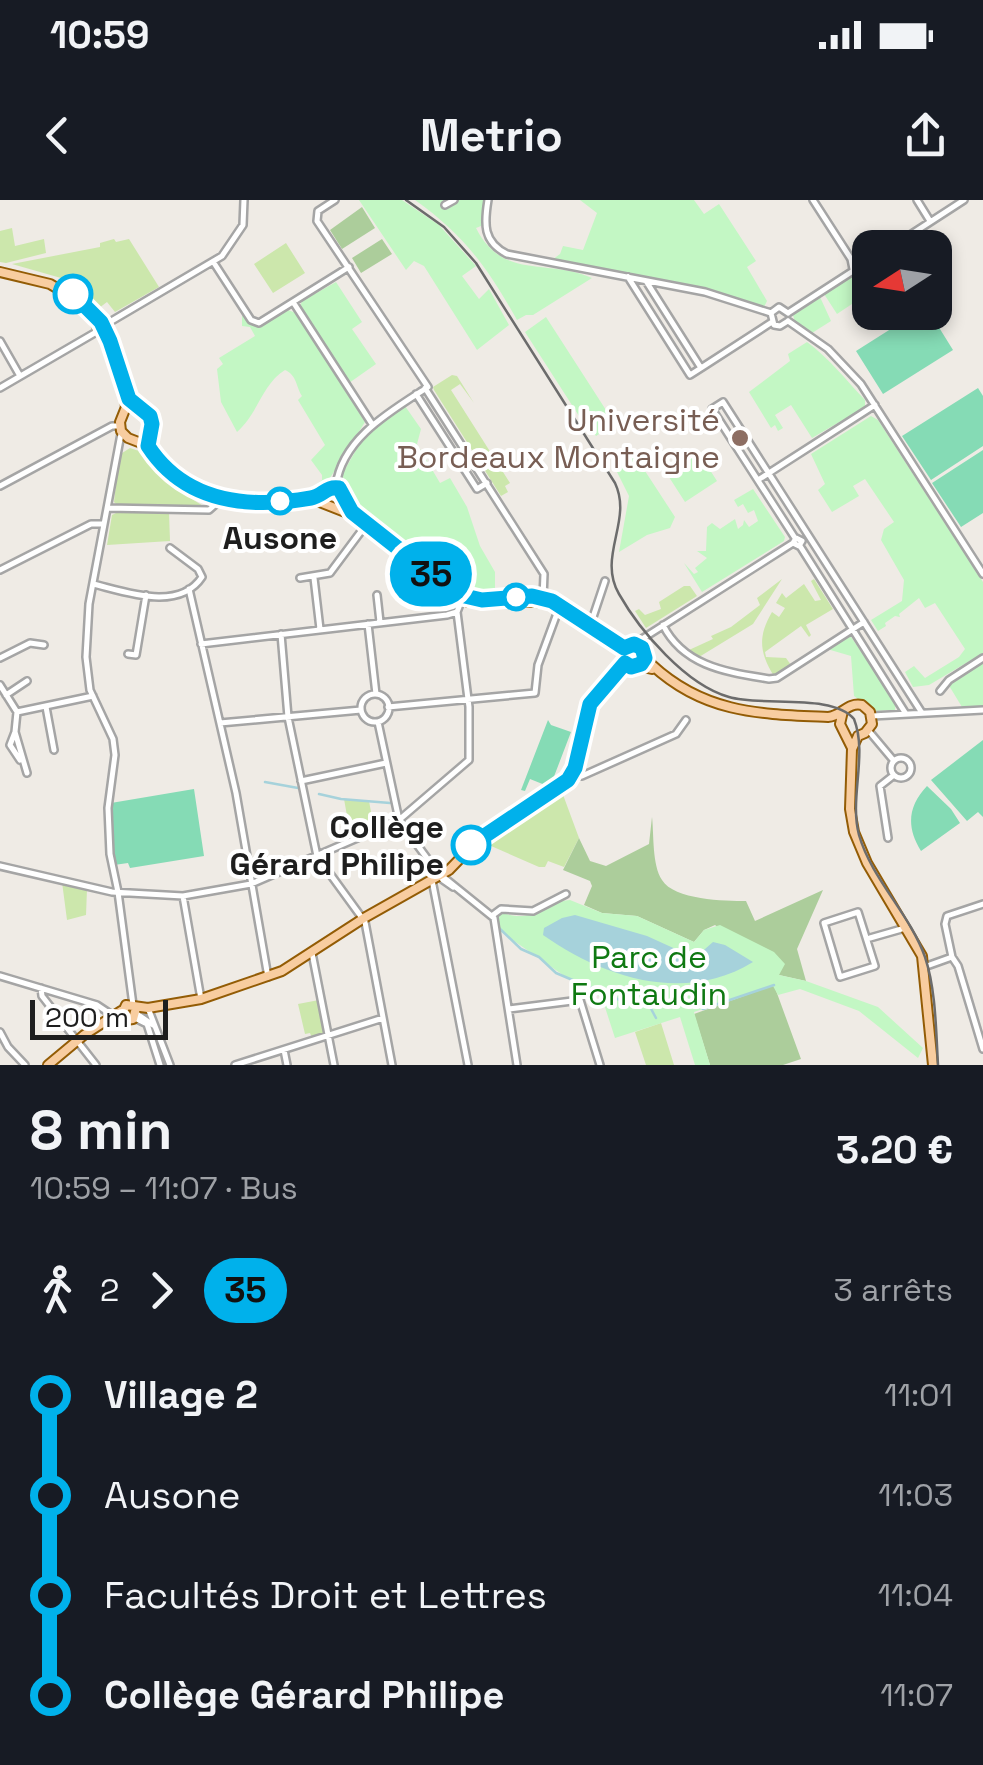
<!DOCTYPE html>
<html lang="fr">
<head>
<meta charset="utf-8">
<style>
	:root { --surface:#171b24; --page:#20242c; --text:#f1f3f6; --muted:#9ea1a6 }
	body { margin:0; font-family:"Space Grotesk",sans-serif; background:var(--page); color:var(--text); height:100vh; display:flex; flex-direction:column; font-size:38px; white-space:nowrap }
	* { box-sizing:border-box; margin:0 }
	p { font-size:32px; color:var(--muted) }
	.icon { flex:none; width:55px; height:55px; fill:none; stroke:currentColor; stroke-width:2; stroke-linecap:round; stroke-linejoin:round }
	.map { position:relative; height:865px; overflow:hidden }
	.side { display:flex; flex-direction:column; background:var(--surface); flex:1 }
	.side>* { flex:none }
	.badge { padding:0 20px; border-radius:32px; font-size:35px; line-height:65px }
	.needle { width:65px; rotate:258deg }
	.buttons { position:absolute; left:852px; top:30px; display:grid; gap:20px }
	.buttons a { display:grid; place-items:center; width:100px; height:100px; border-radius:20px; background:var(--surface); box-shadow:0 5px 15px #0003; font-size:50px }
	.scale { position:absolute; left:30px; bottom:25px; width:138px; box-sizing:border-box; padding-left:10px; border:5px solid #1e1e1e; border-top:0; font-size:28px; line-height:35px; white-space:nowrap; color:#1e1e1e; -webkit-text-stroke:8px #fff; paint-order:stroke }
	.map>.badge { position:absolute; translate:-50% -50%; box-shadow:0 0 0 5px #fff }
	.legs { display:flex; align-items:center; gap:15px; height:110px; padding:0 30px; font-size:32px }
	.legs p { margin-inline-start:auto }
	.headline { display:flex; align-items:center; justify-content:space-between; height:170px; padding:0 30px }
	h1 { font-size:55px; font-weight:700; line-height:75px }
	ul { padding:0 30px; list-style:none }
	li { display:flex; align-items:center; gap:35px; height:100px; font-size:38px }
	li i { display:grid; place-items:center; width:15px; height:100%; margin:0 12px; background:currentColor }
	li i::after { content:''; width:25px; height:25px; margin:-12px; border:8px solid; border-radius:50%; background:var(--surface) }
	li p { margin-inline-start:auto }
	li:first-child i { background:linear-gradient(#0000 50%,currentColor 0) }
	li:last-child i { background:linear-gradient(currentColor 50%,#0000 0) }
	.status { display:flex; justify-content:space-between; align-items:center; height:70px; padding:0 50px; background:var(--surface); direction:ltr }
	.status svg { height:28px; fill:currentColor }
	header { display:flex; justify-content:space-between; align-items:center; height:130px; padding:0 30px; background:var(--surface); font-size:45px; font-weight:700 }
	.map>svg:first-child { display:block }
	.grass { fill:#cce7ac }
	.forest { fill:#accd9b }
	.park { fill:#c3f7c4 }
	.pitch { fill:#85dbb5 }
	.water { fill:#a6d2db }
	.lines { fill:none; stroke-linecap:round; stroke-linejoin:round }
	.stream { stroke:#a6d2db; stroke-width:2.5 }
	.minor-casing { stroke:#a5a5a5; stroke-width:10 }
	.major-casing { stroke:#935c05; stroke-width:12 }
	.minor { stroke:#fff; stroke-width:5 }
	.major { stroke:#f8cda0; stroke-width:8 }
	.tram { stroke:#6c6c6c; stroke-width:2.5 }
	.line-1-casing { stroke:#fff; stroke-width:22 }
	.line-1 { stroke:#00b1eb; stroke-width:15 }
	.stop-1-dot { fill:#fff; stroke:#00b1eb; stroke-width:5 }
	.education-dot { fill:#8d6e63; stroke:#fff; stroke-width:4 }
	.labels { text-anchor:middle; stroke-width:8; stroke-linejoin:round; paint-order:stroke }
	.education-label { font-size:32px; fill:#785e54; stroke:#fff; text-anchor:end }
	.stop-label { font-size:32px; font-weight:bold; fill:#1e1e1e; stroke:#fff }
	.park-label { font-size:32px; fill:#0f7912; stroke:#fff }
</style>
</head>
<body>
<div class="status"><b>10:59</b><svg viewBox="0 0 49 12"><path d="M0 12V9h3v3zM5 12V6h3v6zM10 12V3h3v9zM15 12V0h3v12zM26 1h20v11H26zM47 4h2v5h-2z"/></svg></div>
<header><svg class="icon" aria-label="back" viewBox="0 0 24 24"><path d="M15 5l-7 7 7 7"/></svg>Metrio<svg class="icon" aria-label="share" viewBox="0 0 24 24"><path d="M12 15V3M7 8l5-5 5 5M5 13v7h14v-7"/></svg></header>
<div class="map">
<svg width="983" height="865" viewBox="0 0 983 865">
	<rect width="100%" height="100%" fill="#efebe5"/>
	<path class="grass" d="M12 28 15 46 44 39 46 53 6 63 0 62V31Z
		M114 39 116 42 129 39 159 87 115 112 107 102 99 108 61 78 12 64 100 47V43Z
		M286 43 305 73 273 93 254 64Z
		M452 175 457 176 474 203 460 184 451 190 510 283 505 286 508 292 501 296 434 190 433 187Z
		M130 248 139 251 172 287 205 307 118 306 114 302 119 255Z
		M118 312H169L170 341 107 345 112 315Z
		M782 379 753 424 699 457 689 450 713 439 711 436 731 427 760 405 757 398Z
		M814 379 833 409 806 425 811 435 809 437 801 426 765 452 766 457 786 458 791 465 774 476C759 452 758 436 772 412L779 417 785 408 776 403 782 393 786 398 804 384 815 401 821 400 811 381Z
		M684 386H690L697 396 646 428 635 411 639 409 645 415 661 409 659 402Z
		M562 592 579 638 564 667 548 661 545 667H539L482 642Z
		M344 599 369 601 374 628 351 638Z
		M62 682 87 689 86 715 67 720Z
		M319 800 326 832 312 838 310 833 305 834 298 804Z
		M661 823 674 865H646L635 832Z"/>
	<path class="forest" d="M362 7 375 28 342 49 330 30Z
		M382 39 392 54 361 73 352 58Z
		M652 617C654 635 652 665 662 680 674 700 725 701 746 701L755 721 823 690 797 749 806 781 779 775 715 725 704 730 694 742 637 716 602 713 584 705 592 686 590 681 563 670 579 638 590 661 606 666 649 644Z
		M774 785 801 859 783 865H710L694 814Z"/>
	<path class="park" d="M359 0H402L439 25 476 66 462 76 479 99 489 89 509 125 477 150 424 66 414 61 406 70Z
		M415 0H485L481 26 476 28C503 81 547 58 592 78L533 115H526L517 120C488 68 464 35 415 0Z
		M580 0H694L704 14 719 4 756 61 747 67 767 101 764 107 718 93 552 60 560 54 563 46 583 50 597 13Z
		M859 72 870 92 837 114 824 94Z
		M336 82 362 122 352 129 376 164 349 183 300 106 302 101Z
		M820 97 831 121 812 133 795 122 793 115Z
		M288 110 296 113 365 222 330 278 317 290H309L322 280V275L311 260 325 245 298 200 302 196C296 187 297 175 285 170 262 184 258 214 237 232L221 202 217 169 223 164 219 158 255 136 250 127 242 126V116L244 115 258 127Z
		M546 117 615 224 596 236 591 229 588 230 525 132Z
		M807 142C830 159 846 180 865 200V207L812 238 791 205 775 215 783 228 778 231 775 225 771 228 749 192 790 161 788 154Z
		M405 206 421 229 417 244 440 283 450 278 467 307 480 346 495 372V390C484 391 474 392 464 389 444 382 362 317 352 300V291L342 276 344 271 367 231Z
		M871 216 878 220 983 382V453L929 485 913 487 905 472 914 466 925 478 959 457 965 449 935 403 925 408 919 398 899 414 900 417 895 416 885 423 886 426 878 431 871 420 902 401 904 380 881 340 884 329 894 322 865 279 853 286 859 296 832 312 818 290 825 284 811 254Z
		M632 251 675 317 670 328 647 335 619 352 629 296 613 264Z
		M699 253 717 281 685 302 667 274Z
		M753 289 785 337 784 341 702 392 684 363 694 374 698 372 695 368 707 358 697 351H706L707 327 712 323 720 329 735 319 738 329 743 325 744 320 749 327 758 321 754 310 748 313 743 304 738 307 734 300Z
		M849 434 896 502 895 510 874 511 854 496 851 456 827 449Z
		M983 462V506L962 507 948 484Z
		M570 700 602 713 637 716 694 742 704 730 720 725 774 752 785 764 779 775 806 781 878 807 923 848 918 858 859 811 800 789 778 795 773 786 694 812 710 865H695L680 817 615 838 602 798 573 782 497 729 495 717 500 712C535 725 540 703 570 700Z"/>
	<path class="pitch" d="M916 113H930L953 150 883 194 856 151Z
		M978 188 983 196V246L931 280 902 236Z
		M983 250V313L961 327 932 283Z
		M548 520 551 525 571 532 550 587 530 579 525 591 521 590Z
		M983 540V617L978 612 967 621 931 580Z
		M927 586 951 609 960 623 921 651C906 627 908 606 927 586Z
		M194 589 204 656 130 668 128 663 114 665 111 603Z"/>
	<path class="water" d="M575 715 647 736 691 756H697L713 742 725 745 753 762C685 804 604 778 543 735L544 728 562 718Z"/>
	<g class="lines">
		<path class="stream" d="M265 582 298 588
			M319 594 341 599 390 603
			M341 649 425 678
			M497 726 521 749 539 757 556 773 627 803H648L656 818
			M685 804 699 805 703 809 774 785"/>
		<g class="minor-casing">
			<path id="minor" d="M335 0 318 11 317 21 428 187C391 211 342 238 336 286
				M488 0C484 24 483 42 507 54L705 92 771 113
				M813 0 851 59 853 69
				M917 0 930 21
				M445 5 454 0
				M890 48 964 0
				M214 63 251 120 259 123 349 67
				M628 77 690 175 701 168 646 81
				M295 105 372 224
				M771 113 774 125 780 126 788 121
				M771 113 779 107 788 113
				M788 113 870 60
				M788 121 828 149 861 184 983 374
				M103 126 222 56 243 25 244 0
				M0 141 20 176
				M701 168 772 122
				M0 188 98 131
				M425 188 544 374 543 398
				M416 194 477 289 487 283
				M121 234 89 404 86 457 90 490 113 539 115 555 108 608 110 654 118 692 133 805
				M758 280 875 205
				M0 286 112 226H120
				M108 308 209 310 218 302
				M795 338 712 209 723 202 922 513
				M796 338 802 341 799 346 793 343Z
				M800 346 906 514
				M0 370 91 324H104
				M300 378 330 373 365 326
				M314 378 320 429
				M93 384C126 392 179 412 202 377L198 369 170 348
				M189 389 236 593 268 777
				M377 395 380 422
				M368 424 376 494
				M663 425C684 467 728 472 769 479L777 478 864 422
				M590 426 605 381
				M281 434 288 517 317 656 365 722 392 865
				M201 444 447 415 457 412 462 399
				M634 444 793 343
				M128 454 136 455 146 395
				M0 458 30 443 44 445
				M0 485 17 512
				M940 491 949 480 983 458
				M361 508a14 14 0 1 1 28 0a14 14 0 1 1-28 0Z
				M6 495 27 481
				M46 507 54 550
				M388 507 535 493 538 465 559 408
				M17 512 93 496
				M17 512 15 532 27 573
				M872 516 983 510
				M378 522 399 620 443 680 453 687
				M220 523 361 510
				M868 530 894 561
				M15 532 10 545 20 560
				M891 568a10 10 0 1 1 20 0a10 10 0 1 1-20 0Z
				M572 573 582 576 676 534 686 520
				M301 581 386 563
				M888 638 880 586 894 575
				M0 666 112 692 183 696 251 684 399 620 469 560V507L457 412
				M442 676 494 718 517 865
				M432 680 468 865
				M183 696 201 799
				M858 712 875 766 840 777 824 723Z
				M493 715 501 709 533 711 566 694
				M870 738 905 728
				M312 753 334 865
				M952 757 958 766 983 849
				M924 767 952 757 945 724 947 716 983 704
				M0 776 97 805 112 815
				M41 788 42 796 96 865
				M148 808 170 865
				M509 809 580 800 600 865
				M137 814 153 825
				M135 818 147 824 160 865
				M0 832 8 847 25 865
				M284 850 287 865
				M235 865 383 818"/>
		</g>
		<g class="major-casing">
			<path id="major" d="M0 72 50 84 72 97 89 113 106 140 124 193 126 207 120 222 121 231 128 238 141 243 162 269 188 289 235 305 317 301 350 314 448 390 468 402H536L560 406
				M127 194 133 205 150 216C154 229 144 239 152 252
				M309 298 336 286 344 292 351 311
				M557 404 624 448
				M624 448 630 444 640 446C645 452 647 460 652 465 705 514 761 514 828 517 842 516 847 502 862 505L870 512 872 524 865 533 858 536
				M625 463 652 469
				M843 511 840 524 852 548
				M858 536 852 549 850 609 854 632 867 663 922 756 933 865
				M475 642 567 580 575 567 590 504 625 463
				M136 808 133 819 126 820 121 816 126 805 148 808 201 799 282 771 364 718 449 670 477 641
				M48 865 84 835 121 811"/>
		</g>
		<use href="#minor" class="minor"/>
		<use href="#major" class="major"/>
		<path class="tram" d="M406 0 444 27 476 63 615 283C633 321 597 356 619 394 640 431 686 485 729 497 762 507 833 493 854 519 868 555 849 598 859 635 872 680 910 714 925 757 936 790 936 831 938 865"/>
	</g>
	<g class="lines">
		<g class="line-1-casing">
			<path id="line-1" d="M73 94 101 122 110 141 129 199 150 216 152 224 148 246C185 303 249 309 311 298 323 296 326 286 339 288L352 312 456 394 482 400 532 396 552 401 624 448 634 444 642 448 645 458 641 464 631 467 625 463 590 504 575 568 568 580 471 645"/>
		</g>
		<use href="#line-1" class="line-1"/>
	</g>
	<g class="stop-1-dot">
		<circle cx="73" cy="94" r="18"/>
		<circle cx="280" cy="301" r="12"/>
		<circle cx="516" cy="397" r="12"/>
		<circle cx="471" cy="645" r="18"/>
	</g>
	<circle class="education-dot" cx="740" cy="238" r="10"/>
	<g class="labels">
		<g class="education-label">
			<text x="720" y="231">Université<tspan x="720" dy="37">Bordeaux Montaigne</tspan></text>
		</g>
		<g class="stop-label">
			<text x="280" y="349">Ausone</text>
			<text x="444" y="638" text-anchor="end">Collège<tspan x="444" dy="37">Gérard Philipe</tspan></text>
		</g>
		<g class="park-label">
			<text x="649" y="768">Parc de<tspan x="649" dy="37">Fontaudin</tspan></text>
		</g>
	</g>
</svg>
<div class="buttons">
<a><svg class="needle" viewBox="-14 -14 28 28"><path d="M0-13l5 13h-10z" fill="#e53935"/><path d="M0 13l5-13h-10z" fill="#9ea1a6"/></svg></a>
</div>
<div class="scale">200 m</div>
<b class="badge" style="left:431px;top:374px;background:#00b1eb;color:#111">35</b>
</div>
<section class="side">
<div class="headline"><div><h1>8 min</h1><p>10:59 – 11:07 · Bus</p></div><b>3.20 €</b></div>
<div class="legs"><svg class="icon" aria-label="walk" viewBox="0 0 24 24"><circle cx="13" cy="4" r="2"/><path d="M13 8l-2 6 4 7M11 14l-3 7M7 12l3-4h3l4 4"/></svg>2<svg class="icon" aria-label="forward" viewBox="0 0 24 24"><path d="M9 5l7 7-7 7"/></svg><b class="badge" style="background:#00b1eb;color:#111">35</b><p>3 arrêts</p></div>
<ul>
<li><i style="color:#00b1eb"></i><b>Village 2</b><p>11:01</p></li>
<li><i style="color:#00b1eb"></i><span>Ausone</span><p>11:03</p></li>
<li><i style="color:#00b1eb"></i><span>Facultés Droit et Lettres</span><p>11:04</p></li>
<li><i style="color:#00b1eb"></i><b>Collège Gérard Philipe</b><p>11:07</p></li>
</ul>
</section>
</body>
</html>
